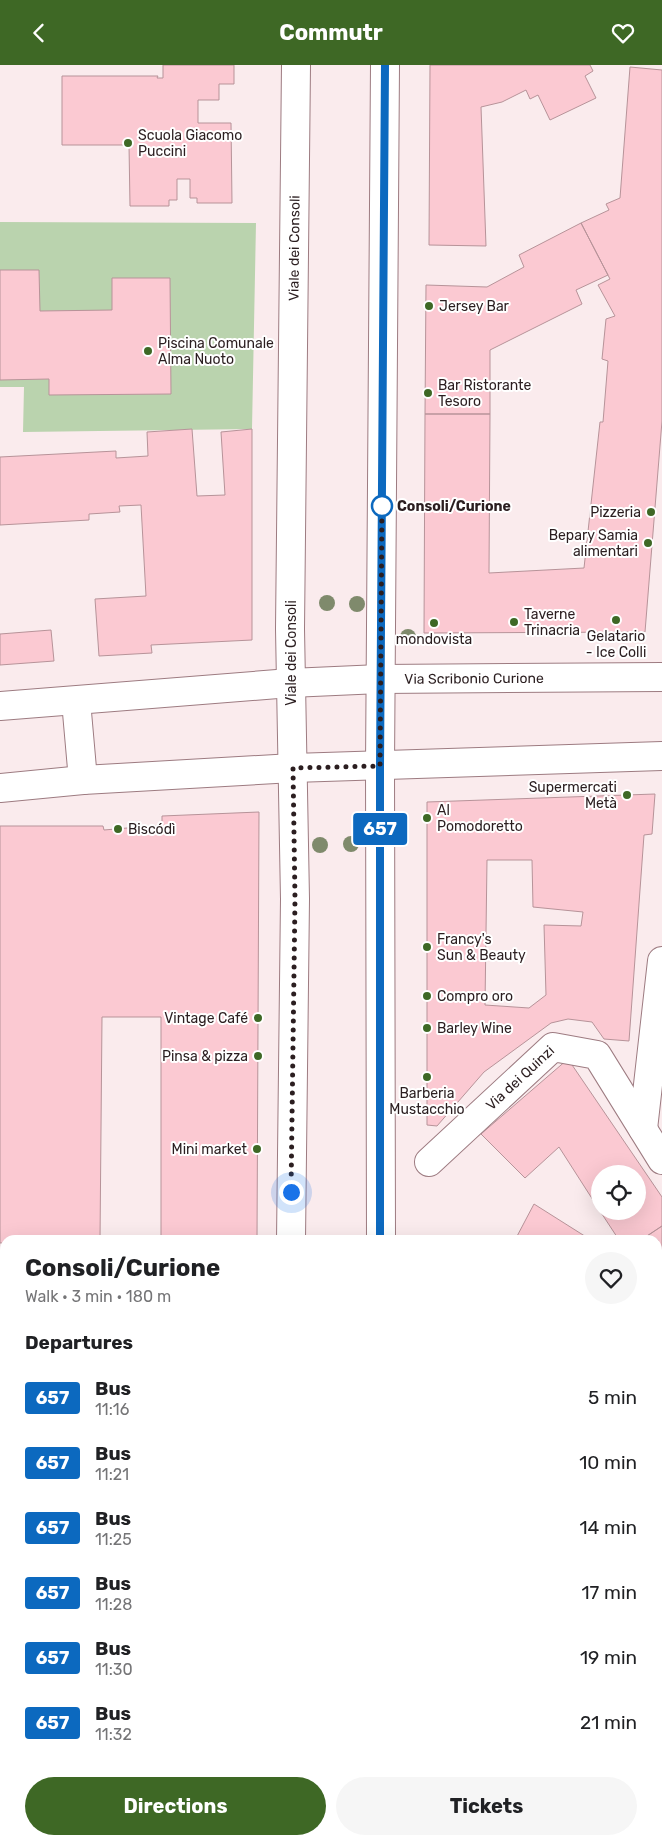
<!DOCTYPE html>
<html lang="en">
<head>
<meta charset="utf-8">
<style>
	:root { --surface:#fff; --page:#f6f6f6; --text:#202124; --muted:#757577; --accent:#3e6825 }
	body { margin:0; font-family:Rubik,sans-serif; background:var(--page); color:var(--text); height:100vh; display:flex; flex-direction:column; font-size:19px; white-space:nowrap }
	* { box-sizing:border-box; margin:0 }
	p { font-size:16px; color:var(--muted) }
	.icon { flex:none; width:28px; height:28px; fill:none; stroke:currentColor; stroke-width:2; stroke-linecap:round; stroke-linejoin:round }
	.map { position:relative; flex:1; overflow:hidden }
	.side { position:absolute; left:0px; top:1170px; width:662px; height:610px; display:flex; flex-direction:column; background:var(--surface); border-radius:15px 15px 0 0; box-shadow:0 5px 20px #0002 }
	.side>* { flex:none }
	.badge { padding:0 10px; border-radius:4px; font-size:18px; line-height:32px }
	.buttons { position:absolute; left:591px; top:1100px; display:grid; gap:10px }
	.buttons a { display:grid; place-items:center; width:55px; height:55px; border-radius:50%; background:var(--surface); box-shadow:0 5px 20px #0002; font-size:25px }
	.you { position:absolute; width:25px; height:25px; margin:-12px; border:4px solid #fff; border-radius:50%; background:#1a73e8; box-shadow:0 0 0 8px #1a73e833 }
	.map>.badge { position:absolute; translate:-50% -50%; box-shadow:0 0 0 2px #fff }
	h2 { padding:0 25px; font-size:19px; line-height:45px }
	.round { display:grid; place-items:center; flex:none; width:52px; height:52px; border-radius:26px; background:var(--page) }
	.head { display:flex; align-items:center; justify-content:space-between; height:85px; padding:0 25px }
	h1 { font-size:24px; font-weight:700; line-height:38px }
	.cta { display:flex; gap:10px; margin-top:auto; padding:10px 25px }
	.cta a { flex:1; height:58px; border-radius:30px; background:var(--accent); color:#fff; font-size:20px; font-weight:700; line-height:58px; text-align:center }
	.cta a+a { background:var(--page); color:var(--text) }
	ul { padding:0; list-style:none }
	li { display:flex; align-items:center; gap:15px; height:65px; padding:0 25px }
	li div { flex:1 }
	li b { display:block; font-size:19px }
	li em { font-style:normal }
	li .badge { min-width:55px; font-weight:700; text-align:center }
	header { display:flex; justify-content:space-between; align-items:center; height:65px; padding:0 25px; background:var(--accent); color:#fff; font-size:22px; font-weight:700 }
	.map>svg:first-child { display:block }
	.green { fill:#bad3ae }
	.building { fill:#fbc9d2; stroke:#b79399; fill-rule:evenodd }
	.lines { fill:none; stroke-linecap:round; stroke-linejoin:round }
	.street-casing { stroke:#9d7b81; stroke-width:30 }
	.street { stroke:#fff; stroke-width:28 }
	.tree { fill:#7f8a6c }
	.line-casing { stroke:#fff; stroke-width:11 }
	.line { stroke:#0c69bf; stroke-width:8 }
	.walk { stroke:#2b1e20; stroke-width:5; stroke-dasharray:0 9 }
	.poi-dot { fill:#3e6825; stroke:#fff; stroke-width:2 }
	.stop-dot { fill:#fff; stroke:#0c69bf; stroke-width:2.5 }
	.labels { text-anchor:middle; stroke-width:4; stroke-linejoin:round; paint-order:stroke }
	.poi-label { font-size:14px; fill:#2b1e20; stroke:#fff; text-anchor:start }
	.street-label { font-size:14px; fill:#2b1e20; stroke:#fff }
	.stop-label { font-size:14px; font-weight:bold; fill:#2b1e20; stroke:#fff; text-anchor:start }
</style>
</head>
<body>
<header><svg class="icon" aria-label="back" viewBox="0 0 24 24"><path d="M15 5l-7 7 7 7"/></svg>Commutr<svg class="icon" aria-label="heart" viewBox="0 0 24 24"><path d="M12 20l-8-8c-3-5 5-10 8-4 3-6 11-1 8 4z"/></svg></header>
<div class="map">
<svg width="662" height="1780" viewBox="0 0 662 1780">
	<rect width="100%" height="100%" fill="#faebed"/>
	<path class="green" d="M0 157 256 158 252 364 23 367 24 322H0Z
		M658 1525 662 1526V1587L658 1586Z
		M658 1731 662 1735V1780H571L566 1775H658Z"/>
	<path class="building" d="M163 0H234V19H219V35H198V58H231L232 138H197V133H190V114H177V135H169V141H130L129 80H62V11H158L157 13H163Z
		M430 0H590L593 6 585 11 596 33 550 55 538 30 530 34 526 25 502 37 481 42 486 181 429 180Z
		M630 2 662 5V356L645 567 424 568 425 349H490L489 508 584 503 600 357H603L608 296 602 294 606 254 615 251 598 220 610 214 581 158 609 145 606 139 620 133Z
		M581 158 608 210 576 225 582 239 490 285V349H425L426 220 487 222 524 202 519 190Z
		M0 205H39L40 246 112 245V213H170L171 329 49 330V314L0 315Z
		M192 364 197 431 225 430 221 367 252 364V575L151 580 152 588 99 591 95 534 146 531 141 440 119 441 120 447 89 449V455L0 460V392L116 386V393L148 391 147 367Z
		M51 565 54 596 0 600V569Z
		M655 729 652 769 644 770 629 976 604 974 592 957 568 954 551 958 484 1007 437 1061 427 1060V737ZM487 795H532L533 842 583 847 581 861 544 860 546 930 529 943 485 940Z
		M259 747 257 1175H161V952H102L100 1175H5V1178H0V761H103L104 765 162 760V751Z
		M568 994 662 1132V1161L641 1175H619L600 1146H638V1109H600V1146L559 1082 525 1113 481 1069Z
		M534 1139 591 1175H515Z
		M662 1161V1271H658V1175H641Z
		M0 1253H5V1354H0Z
		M662 1396V1515H658V1426Z
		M0 1412H5V1507H0Z
		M0 1592H5V1686H0Z
		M658 1644 662 1647V1701L658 1699Z
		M0 1748H5V1775H93V1780H0Z
		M163 1775H255V1780H163Z
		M414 1775H497L502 1780H414Z"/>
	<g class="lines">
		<g class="street-casing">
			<g id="street">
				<path d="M76 636 83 715"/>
				<path id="s1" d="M0 641 290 618 380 614 662 612"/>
				<path d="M0 723 83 715 293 703 662 691"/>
				<path d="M643 1064 662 896"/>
				<path id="s2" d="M429 1097 553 982 597 990 662 1095"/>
				<path id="s3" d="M291 1175 295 834 290 564 296 0"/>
				<path d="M381 1175 380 701 385 0"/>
				<path d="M0 1204H5"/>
				<path d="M0 1226H5"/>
				<path d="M658 1281 662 1282"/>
				<path d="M0 1537H5"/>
				<path d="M0 1564H5"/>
				<path d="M0 1711H5"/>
				<path d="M127 1775V1780"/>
				<path d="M376 1775V1780"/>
				<path d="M287 1780V1775"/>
			</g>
		</g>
		<use href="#street" class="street"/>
	</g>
	<g class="tree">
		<circle cx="327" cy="538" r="8"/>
		<circle cx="357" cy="539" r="8"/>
		<circle cx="408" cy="572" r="8"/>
		<circle cx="351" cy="779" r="8"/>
		<circle cx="320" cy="780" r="8"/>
	</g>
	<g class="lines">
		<g class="line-casing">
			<path id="line" d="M380 1175V701L385 0"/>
		</g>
		<use href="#line" class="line"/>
		<path class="walk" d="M291 1127 295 834 293 703 380 701 382 434V441"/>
	</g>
	<g class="poi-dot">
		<circle cx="128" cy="78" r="5"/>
		<circle cx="429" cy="241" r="5"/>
		<circle cx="148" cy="286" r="5"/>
		<circle cx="428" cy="328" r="5"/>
		<circle cx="651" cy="447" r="5"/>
		<circle cx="648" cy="478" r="5"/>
		<circle cx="616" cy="555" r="5"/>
		<circle cx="514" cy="557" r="5"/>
		<circle cx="434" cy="558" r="5"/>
		<circle cx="627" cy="730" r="5"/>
		<circle cx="427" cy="753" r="5"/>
		<circle cx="118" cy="764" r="5"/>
		<circle cx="427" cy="882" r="5"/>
		<circle cx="427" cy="931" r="5"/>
		<circle cx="258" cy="953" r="5"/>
		<circle cx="427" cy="963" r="5"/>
		<circle cx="258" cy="991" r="5"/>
		<circle cx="427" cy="1012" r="5"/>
		<circle cx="257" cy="1084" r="5"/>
	</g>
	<circle class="stop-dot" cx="382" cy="441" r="10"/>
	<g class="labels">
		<g class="poi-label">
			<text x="138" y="75">Scuola Giacomo<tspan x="138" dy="16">Puccini</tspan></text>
			<text x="439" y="246">Jersey Bar</text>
			<text x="158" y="283">Piscina Comunale<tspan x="158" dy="16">Alma Nuoto</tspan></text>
			<text x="438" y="325">Bar Ristorante<tspan x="438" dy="16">Tesoro</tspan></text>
			<text x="641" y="452" text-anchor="end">Pizzeria</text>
			<text x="638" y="475" text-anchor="end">Bepary Samia<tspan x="638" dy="16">alimentari</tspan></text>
			<text x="524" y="554">Taverne<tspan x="524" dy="16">Trinacria</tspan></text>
			<text x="616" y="576" text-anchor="middle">Gelatario<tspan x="616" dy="16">- Ice Colli</tspan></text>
			<text x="434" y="579" text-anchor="middle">mondovista</text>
			<text x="617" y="727" text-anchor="end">Supermercati<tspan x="617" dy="16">Metà</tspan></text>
			<text x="437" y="750">Al<tspan x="437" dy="16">Pomodoretto</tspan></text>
			<text x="128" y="769">Biscódì</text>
			<text x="437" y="879">Francy's<tspan x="437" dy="16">Sun &amp; Beauty</tspan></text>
			<text x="437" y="936">Compro oro</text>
			<text x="248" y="958" text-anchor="end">Vintage Café</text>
			<text x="437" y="968">Barley Wine</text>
			<text x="248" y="996" text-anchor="end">Pinsa &amp; pizza</text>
			<text x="427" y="1033" text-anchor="middle">Barberia<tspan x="427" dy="16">Mustacchio</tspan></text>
			<text x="247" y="1089" text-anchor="end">Mini market</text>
		</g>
		<g class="street-label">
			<text dy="5" stroke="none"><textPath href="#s3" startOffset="992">Viale dei Consoli</textPath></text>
			<text transform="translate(291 588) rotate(-90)" y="5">Viale dei Consoli</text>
			<text dy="5" stroke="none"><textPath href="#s1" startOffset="475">Via Scribonio Curione</textPath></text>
			<text dy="5" stroke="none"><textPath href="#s2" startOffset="124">Via dei Quinzi</textPath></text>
		</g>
		<g class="stop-label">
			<text x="397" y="446">Consoli/Curione</text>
		</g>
	</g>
</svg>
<div class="buttons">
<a><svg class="icon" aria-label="locate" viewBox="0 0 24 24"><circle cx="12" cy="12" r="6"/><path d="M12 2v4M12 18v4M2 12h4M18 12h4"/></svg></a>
</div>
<div class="you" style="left:291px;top:1127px"></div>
<b class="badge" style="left:380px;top:764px;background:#0c69bf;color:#fff">657</b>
<section class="side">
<div class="head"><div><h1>Consoli/Curione</h1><p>Walk · 3 min · 180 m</p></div><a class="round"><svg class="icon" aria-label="heart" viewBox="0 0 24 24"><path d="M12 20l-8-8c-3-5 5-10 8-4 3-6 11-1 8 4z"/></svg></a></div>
<h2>Departures</h2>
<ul>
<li><span class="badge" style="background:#0c69bf;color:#fff">657</span><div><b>Bus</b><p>11:16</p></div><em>5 min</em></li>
<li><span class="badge" style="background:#0c69bf;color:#fff">657</span><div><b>Bus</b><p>11:21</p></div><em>10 min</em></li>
<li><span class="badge" style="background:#0c69bf;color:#fff">657</span><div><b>Bus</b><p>11:25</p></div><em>14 min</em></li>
<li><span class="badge" style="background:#0c69bf;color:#fff">657</span><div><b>Bus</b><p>11:28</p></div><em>17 min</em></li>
<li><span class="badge" style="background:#0c69bf;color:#fff">657</span><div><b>Bus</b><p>11:30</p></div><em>19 min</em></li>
<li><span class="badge" style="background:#0c69bf;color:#fff">657</span><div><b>Bus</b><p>11:32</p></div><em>21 min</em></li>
</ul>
<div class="cta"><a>Directions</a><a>Tickets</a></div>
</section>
</div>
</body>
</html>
